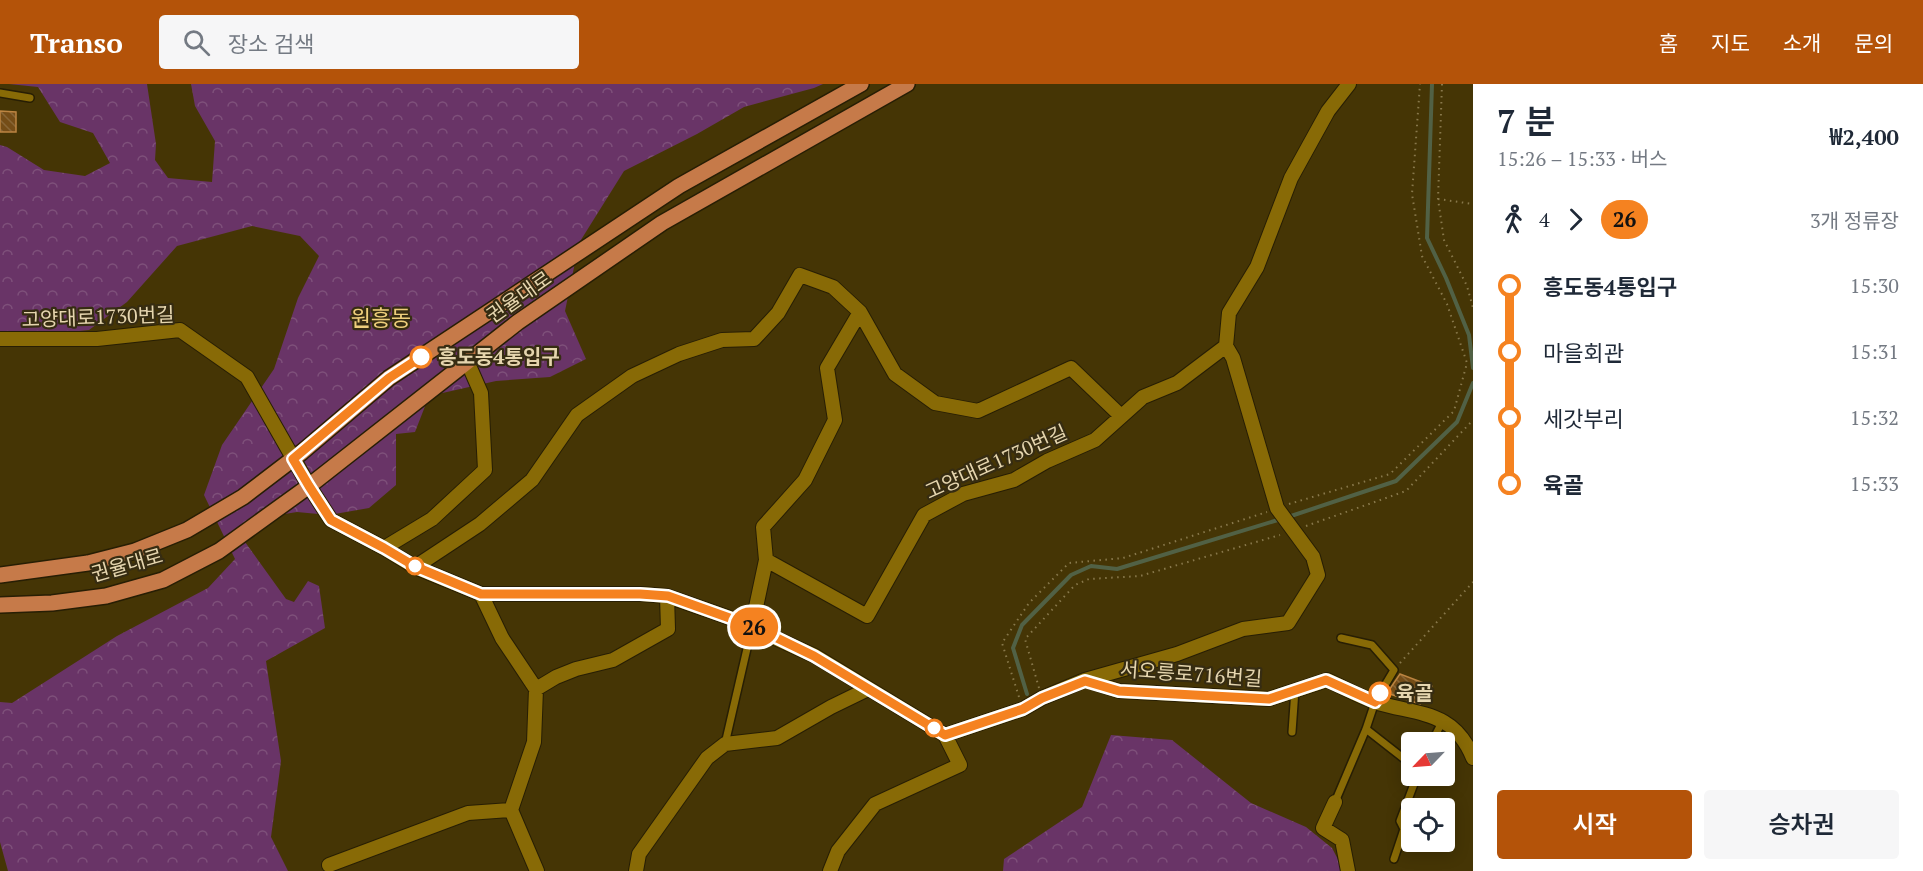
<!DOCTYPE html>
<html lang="ko">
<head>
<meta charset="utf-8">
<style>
	:root { --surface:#fff; --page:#f6f6f7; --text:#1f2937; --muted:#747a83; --accent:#b45309 }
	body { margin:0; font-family:"PT Serif","Noto Sans KR",serif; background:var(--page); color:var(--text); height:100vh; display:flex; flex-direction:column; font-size:22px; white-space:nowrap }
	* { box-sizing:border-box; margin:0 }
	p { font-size:20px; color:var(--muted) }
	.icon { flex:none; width:33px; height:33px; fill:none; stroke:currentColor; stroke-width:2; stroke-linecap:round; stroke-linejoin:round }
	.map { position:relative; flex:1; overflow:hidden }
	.sheet { display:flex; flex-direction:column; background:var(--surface); width:450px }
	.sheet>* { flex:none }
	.badge { padding:0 12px; border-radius:20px; font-size:21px; line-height:39px }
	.needle { width:39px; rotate:245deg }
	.tools { position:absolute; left:1401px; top:648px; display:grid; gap:12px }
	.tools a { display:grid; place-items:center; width:54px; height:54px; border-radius:6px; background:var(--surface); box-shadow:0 3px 15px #0003; font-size:30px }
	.map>.badge { position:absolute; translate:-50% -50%; box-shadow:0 0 0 3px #fff }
	.legs { display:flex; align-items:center; gap:9px; height:66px; padding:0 24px; font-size:20px }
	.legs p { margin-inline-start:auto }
	.overview { display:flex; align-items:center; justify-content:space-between; height:102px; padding:0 24px }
	h1 { font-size:33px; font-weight:600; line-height:45px }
	.primary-button { display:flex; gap:12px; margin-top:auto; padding:12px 24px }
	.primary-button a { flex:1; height:69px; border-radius:6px; background:var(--accent); color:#fff; font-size:24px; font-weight:600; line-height:69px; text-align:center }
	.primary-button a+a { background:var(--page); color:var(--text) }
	ul { padding:0 24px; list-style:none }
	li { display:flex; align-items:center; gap:21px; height:66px; font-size:22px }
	li i { display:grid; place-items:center; width:9px; height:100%; margin:0 8px; background:currentColor }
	li i::after { content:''; width:15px; height:15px; margin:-8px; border:4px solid; border-radius:50%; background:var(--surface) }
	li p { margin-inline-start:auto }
	li:first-child i { background:linear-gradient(#0000 50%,currentColor 0) }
	li:last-child i { background:linear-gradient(currentColor 50%,#0000 0) }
	header { display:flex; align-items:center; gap:36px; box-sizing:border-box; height:84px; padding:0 30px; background:var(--accent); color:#fff }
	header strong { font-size:28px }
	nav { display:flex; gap:33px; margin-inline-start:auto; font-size:21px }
	.search { width:420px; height:54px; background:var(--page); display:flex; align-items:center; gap:15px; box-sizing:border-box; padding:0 21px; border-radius:6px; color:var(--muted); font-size:22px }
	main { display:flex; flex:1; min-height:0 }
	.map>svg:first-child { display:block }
	.forest { fill:url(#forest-crowns) }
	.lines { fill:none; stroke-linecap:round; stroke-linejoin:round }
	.stream { stroke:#516145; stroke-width:4 }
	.building { fill:url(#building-back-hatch); stroke:#bc8441; stroke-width:1.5 }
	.lane-casing { stroke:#271e04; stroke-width:10 }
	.street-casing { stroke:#271e04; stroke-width:16 }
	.primary-casing { stroke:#271e04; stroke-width:18 }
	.path { stroke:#88784b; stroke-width:2; stroke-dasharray:1.5 4.5; stroke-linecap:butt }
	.lane { stroke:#886a06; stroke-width:7 }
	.street { stroke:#886a06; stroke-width:14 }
	.primary { stroke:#c67a49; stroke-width:15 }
	.line-1-casing { stroke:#fff; stroke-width:14 }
	.line-1 { stroke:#f58220; stroke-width:9 }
	.stop-1-dot { fill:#fff; stroke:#f58220; stroke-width:3 }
	.labels { text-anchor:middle; stroke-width:4.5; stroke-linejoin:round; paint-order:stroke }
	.street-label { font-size:20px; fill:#e5d5ae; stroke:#362c12 }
	.stop-label { font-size:20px; font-weight:bold; fill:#e5d5ae; stroke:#362c12; text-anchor:start }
	.quarter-label { font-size:22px; fill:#efcf7c; stroke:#362c12 }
</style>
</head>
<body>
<header>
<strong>Transo</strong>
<div class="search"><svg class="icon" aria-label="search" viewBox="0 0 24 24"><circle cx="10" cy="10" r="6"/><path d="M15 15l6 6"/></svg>장소 검색</div>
<nav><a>홈</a><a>지도</a><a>소개</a><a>문의</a></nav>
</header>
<main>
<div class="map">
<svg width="1473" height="787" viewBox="0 0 1473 787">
	<defs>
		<pattern id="forest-crowns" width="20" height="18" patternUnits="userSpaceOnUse" patternTransform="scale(1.5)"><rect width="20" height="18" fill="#693467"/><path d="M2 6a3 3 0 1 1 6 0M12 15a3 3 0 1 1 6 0" fill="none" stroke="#7e507a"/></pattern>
		<pattern id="building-back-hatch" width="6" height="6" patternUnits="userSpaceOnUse" patternTransform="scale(1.5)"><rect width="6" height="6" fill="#754d17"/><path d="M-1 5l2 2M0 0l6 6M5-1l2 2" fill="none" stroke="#886636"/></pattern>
	</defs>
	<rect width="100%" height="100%" fill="#453505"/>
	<path class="forest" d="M9 0H147L156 60 155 76 168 94 212 98 215 57 195 22 191 0H823L814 4 744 23 697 50 624 87 579 159 565 227 586 275 550 293 496 297 429 312 415 348 396 350V401L369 424 329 431 297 428 260 434 248 445 245 458 286 515 294 518 308 497 319 502 325 544 266 577 281 677 271 753 288 787H8L0 758V618L12 619 117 552 208 504 235 475 204 411 222 361 274 285 298 214 319 172 300 152 252 142 177 162 127 218 89 246 0 255V61L7 63 44 86 85 92 110 79 93 49 60 38 38 3Z
		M1111 651 1172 656 1251 719 1306 743 1332 764 1344 787H1003L1004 775 1082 723Z"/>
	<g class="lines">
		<path class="stream" d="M1432 0 1427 154 1446 194 1469 251 1473 284
			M1288 433 1396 397 1457 338 1473 299
			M1027 610 1013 564 1022 541 1071 491 1091 482 1117 485 1281 435"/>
	</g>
	<path class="building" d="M0 27 16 28V48H0Z
		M1400 590 1432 602 1420 620 1387 609Z"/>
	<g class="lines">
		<g class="lane-casing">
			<path id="lane" d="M0 9 30 14
				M1366 645 1412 681
				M1292 648 1295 606
				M1432 658 1443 636
				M725 660 752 543
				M1335 718 1366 645 1375 618 1394 586 1372 561 1341 554
				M1394 775 1404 745 1400 737 1417 692"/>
		</g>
		<g class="street-casing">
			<path id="street" d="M0 255H97L180 246 247 293 309 402 331 436 384 464 415 483 481 510H641L667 512 733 535 815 572 945 651 1023 625 1042 614 1085 596 1177 570 1243 545 1288 539 1318 491 1313 473 1277 424 1233 274 1226 262 1229 229 1257 183 1291 94 1328 27 1349 0
				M384 464 432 435 485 386 481 309 467 277
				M766 476 763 443 805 396 835 336 827 284 860 228
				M415 483 480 440 532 396 577 331 632 292 679 270 722 256 754 255 778 229 800 191 833 203 860 228 895 290 935 319 978 327 1071 284 1121 332
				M481 510 502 554 536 605 534 658 511 726 537 787
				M752 542 766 476 867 532 924 431 963 410 1014 396 1047 377 1095 356 1143 313 1177 299 1226 262
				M1085 596 1119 607 1269 615 1327 596C1343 603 1360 613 1378 619 1420 631 1454 627 1473 674
				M536 605 556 593 576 585 613 576 668 545 667 512
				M1335 718 1323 744 1342 756 1348 787
				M329 781 468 729 511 726
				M636 787 639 770 707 674 725 660 777 654 831 623 868 605
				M830 787 838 767 875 720 960 681 945 651"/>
		</g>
		<g class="primary-casing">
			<path id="primary" d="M0 491 88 479 135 467 187 446 243 413 302 368 389 294 507 216 679 102 861 0
				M0 521 52 519 106 512 163 496 219 467 309 402 518 238 662 139 907 0"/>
		</g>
		<path class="path" d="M1442 0 1438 115 1444 156 1467 202 1473 224
			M1438 115 1473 120
			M1289 420 1390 390 1454 327 1467 279 1447 220 1422 172 1412 110 1420 0
			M1306 442 1406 407 1473 336
			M1400 579 1473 498
			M1039 604 1025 555 1075 501 1089 495 1140 492 1280 451
			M1019 613 1002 559 1029 519 1069 479 1123 474 1267 428"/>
		<use href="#lane" class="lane"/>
		<use href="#street" class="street"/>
		<use href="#primary" class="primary"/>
	</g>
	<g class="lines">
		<g class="line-1-casing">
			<path id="line-1" d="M421 273 389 294 293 375 309 402 331 436 384 464 416 483 481 510H640L668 512 752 542 814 572 945 651 1023 625 1042 614 1085 597 1119 607 1269 615 1326 596 1375 618 1380 609"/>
		</g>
		<use href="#line-1" class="line-1"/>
	</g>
	<g class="stop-1-dot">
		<circle cx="421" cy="273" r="10"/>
		<circle cx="415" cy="482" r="8"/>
		<circle cx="1380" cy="609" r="10"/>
		<circle cx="934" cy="644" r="8"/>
	</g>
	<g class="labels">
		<g class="street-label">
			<text transform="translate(519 213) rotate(-35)" y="7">권율대로</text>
			<text transform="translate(98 233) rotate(-2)" y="7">고양대로1730번길</text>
			<text transform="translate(996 378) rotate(-24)" y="7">고양대로1730번길</text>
			<text transform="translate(127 481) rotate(-16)" y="7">권율대로</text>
			<text transform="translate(1191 590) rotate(4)" y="7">서오릉로716번길</text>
		</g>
		<g class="stop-label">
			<text x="438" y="280">흥도동4통입구</text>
			<text x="1396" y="616">육골</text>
		</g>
		<g class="quarter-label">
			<text x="381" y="242">원흥동</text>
		</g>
	</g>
</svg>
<div class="tools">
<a><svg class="needle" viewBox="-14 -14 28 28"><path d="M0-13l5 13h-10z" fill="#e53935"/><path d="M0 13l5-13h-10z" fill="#747a83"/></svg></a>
<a><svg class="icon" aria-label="locate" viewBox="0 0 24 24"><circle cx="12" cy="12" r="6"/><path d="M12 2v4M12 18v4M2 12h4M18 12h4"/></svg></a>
</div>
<b class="badge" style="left:754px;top:543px;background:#f58220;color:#111">26</b>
</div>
<section class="sheet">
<div class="overview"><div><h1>7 분</h1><p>15:26 – 15:33 · 버스</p></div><b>₩2,400</b></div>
<div class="legs"><svg class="icon" aria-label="walk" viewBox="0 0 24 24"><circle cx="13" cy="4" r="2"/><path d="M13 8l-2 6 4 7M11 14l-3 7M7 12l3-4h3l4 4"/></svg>4<svg class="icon" aria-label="forward" viewBox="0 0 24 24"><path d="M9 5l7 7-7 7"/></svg><b class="badge" style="background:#f58220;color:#111">26</b><p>3개 정류장</p></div>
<ul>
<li><i style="color:#f58220"></i><b>흥도동4통입구</b><p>15:30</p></li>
<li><i style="color:#f58220"></i><span>마을회관</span><p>15:31</p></li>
<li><i style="color:#f58220"></i><span>세갓부리</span><p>15:32</p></li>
<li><i style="color:#f58220"></i><b>육골</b><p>15:33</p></li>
</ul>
<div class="primary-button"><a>시작</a><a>승차권</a></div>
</section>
</main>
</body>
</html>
